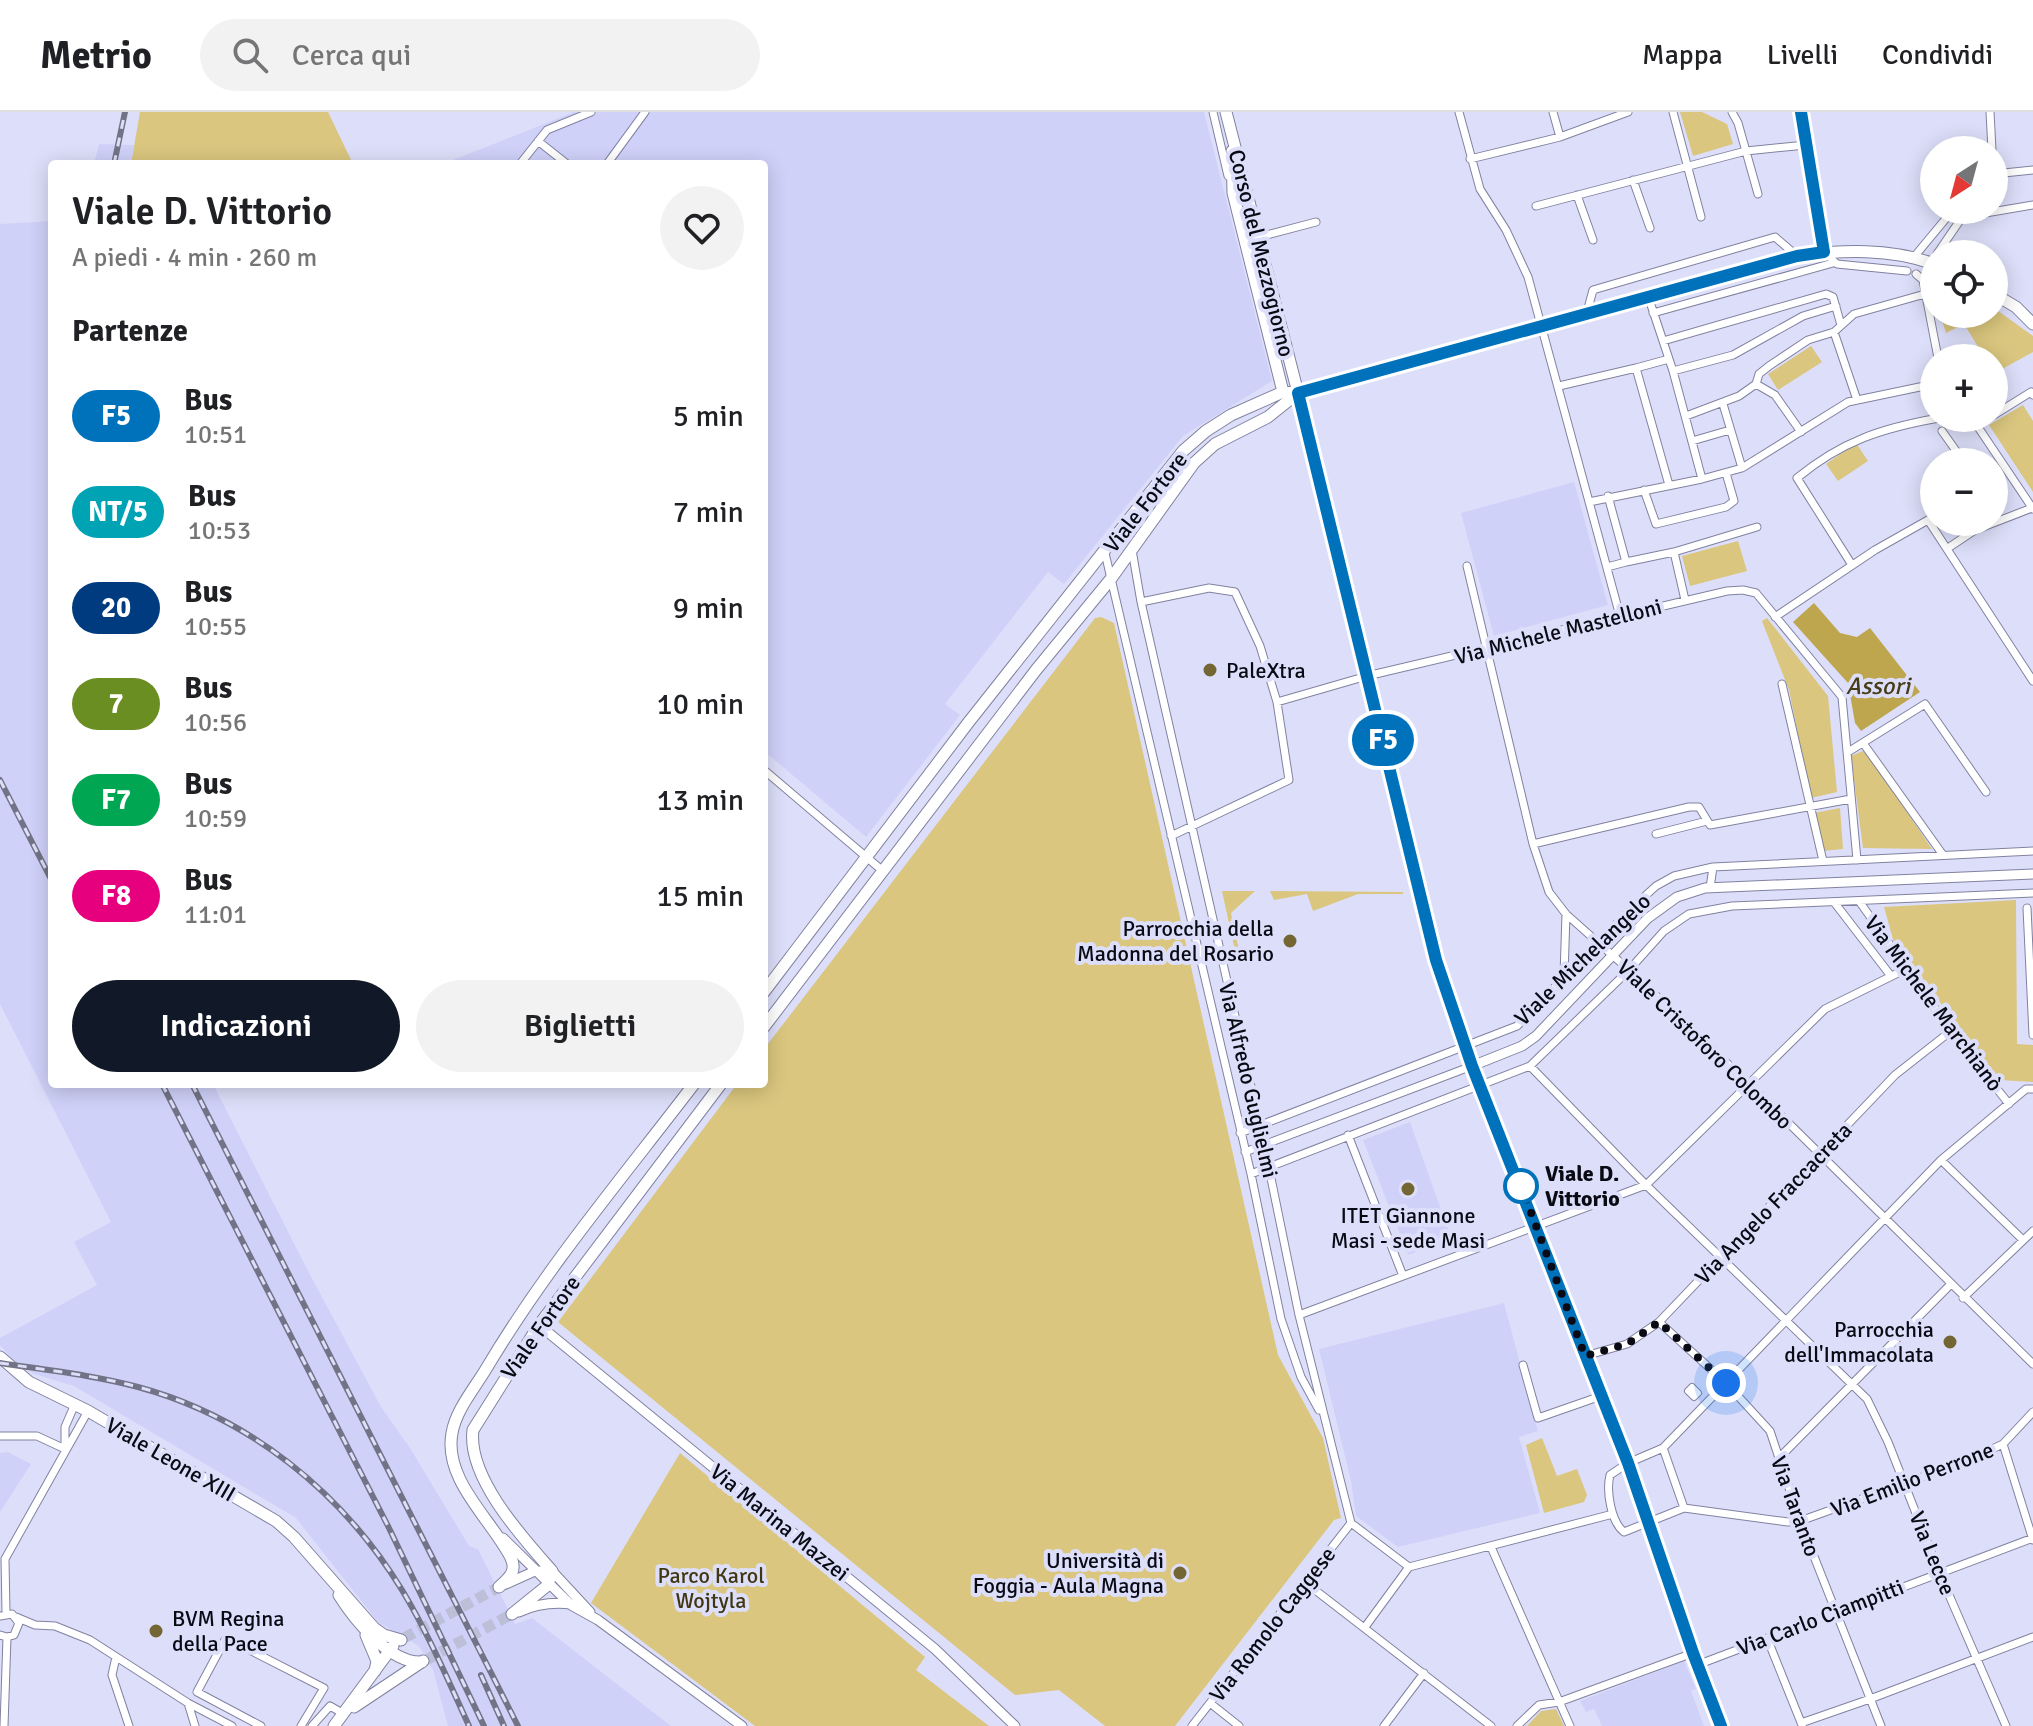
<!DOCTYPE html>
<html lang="it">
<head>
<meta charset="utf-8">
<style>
	:root { --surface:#fff; --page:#f2f2f2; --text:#202124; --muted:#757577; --line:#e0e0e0; --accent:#111827 }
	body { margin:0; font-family:Signika,sans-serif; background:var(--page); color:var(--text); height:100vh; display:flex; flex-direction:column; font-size:30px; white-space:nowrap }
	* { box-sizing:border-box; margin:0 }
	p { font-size:26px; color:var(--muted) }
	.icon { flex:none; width:44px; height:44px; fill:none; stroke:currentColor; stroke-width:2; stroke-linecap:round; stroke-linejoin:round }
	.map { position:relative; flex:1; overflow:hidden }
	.drawer { position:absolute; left:48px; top:48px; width:720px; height:928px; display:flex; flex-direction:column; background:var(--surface); border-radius:8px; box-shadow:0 4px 20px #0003 }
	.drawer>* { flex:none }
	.badge { padding:0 16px; border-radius:26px; font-size:28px; line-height:52px }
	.needle { width:52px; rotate:216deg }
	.tools { position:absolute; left:1920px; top:24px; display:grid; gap:16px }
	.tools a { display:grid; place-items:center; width:88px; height:88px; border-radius:50%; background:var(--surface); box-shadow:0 4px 20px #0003; font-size:40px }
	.you { position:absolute; width:40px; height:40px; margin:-20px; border:6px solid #fff; border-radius:50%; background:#1a73e8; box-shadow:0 0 0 12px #1a73e833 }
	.map>.badge { position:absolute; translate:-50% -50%; box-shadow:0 0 0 4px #fff }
	h2 { padding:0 24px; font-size:30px; line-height:72px }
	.round { display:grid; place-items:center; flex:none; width:84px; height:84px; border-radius:42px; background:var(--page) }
	.headline { display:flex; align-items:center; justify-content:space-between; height:136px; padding:0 24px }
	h1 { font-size:38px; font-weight:600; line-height:60px }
	.action { display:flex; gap:16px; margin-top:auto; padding:16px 24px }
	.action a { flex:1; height:92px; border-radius:48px; background:var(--accent); color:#fff; font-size:32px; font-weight:600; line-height:92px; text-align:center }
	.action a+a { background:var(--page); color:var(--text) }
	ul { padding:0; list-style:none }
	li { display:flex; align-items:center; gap:24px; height:96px; padding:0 24px }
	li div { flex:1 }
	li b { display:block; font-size:30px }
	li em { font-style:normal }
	li .badge { min-width:88px; font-weight:700; text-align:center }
	header { display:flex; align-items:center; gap:48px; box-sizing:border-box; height:112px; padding:0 40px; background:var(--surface); border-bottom:2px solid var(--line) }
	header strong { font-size:38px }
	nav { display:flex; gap:44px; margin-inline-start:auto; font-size:28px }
	.search { width:560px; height:72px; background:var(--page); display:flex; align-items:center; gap:20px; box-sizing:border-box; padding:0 28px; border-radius:44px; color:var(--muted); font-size:30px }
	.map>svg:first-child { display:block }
	.built { fill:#cfd1f9 }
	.green { fill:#dac67e }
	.water { fill:#bea64f }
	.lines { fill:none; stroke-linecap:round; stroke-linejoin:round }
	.secondary-tunnel { stroke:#bdbfd8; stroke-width:11; stroke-dasharray:11 5.5; stroke-linecap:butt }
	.pedestrian-casing { stroke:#8082a0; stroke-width:8 }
	.minor-casing { stroke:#8082a0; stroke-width:9 }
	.tertiary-casing { stroke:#8082a0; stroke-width:11 }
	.secondary-casing { stroke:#8082a0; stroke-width:13 }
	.pedestrian { stroke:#fff; stroke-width:6 }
	.minor { stroke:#fff; stroke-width:7 }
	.tertiary { stroke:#fff; stroke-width:9 }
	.secondary { stroke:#fff; stroke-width:11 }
	.rail-casing { stroke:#727386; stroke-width:6 }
	.rail { stroke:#dddffa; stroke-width:3; stroke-dasharray:9; stroke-linecap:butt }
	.line-casing { stroke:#fff; stroke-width:18 }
	.line { stroke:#0072bc; stroke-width:12 }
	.walk { stroke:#0a0a15; stroke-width:8; stroke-dasharray:0 14.4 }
	.poi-dot { fill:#736633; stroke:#dddffa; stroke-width:3 }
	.stop-dot { fill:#fff; stroke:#0072bc; stroke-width:4 }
	.labels { text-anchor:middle; stroke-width:8; stroke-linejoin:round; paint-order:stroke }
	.street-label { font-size:22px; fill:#0a0a15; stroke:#dddffa }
	.poi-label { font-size:22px; fill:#0a0a15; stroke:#dddffa; text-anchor:end }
	.stop-label { font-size:22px; font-weight:bold; fill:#0a0a15; stroke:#dddffa; text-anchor:start }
	.park-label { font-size:22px; fill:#403610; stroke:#dddffa }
	.water-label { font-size:24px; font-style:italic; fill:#463c17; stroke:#dddffa }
</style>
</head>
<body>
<header>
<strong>Metrio</strong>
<div class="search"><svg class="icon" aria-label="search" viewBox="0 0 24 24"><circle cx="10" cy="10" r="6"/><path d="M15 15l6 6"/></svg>Cerca qui</div>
<nav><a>Mappa</a><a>Livelli</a><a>Condividi</a></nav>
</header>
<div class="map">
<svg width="2033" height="1614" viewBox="0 0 2033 1614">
	<rect width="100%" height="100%" fill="#dddffa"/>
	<path class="built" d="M574 0H1204L1272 269 1183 324 1064 472 1048 460 945 592 960 603 866 725 764 639V52H443Z
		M99 32 134 33 131 52H94Z
		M52 109V972H213L306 1155 381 1295 410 1336 469 1434 478 1437 515 1512 532 1506 671 1614H448L433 1558 419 1534 378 1510 296 1406 74 1274 34 1262 13 1248 0 1233V1226L97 1173 74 1130 111 1110 0 892V112Z
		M1574 370 1608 493 1494 524 1461 401Z
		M1410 1010 1451 1126 1408 1143 1363 1028Z
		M1504 1191 1538 1319 1519 1325 1540 1401 1398 1435 1356 1404 1351 1369 1319 1237Z
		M8 1340 31 1352 0 1400V1341Z
		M1684 1549 1696 1577 1691 1579 1704 1614H1602L1594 1597 1586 1600 1580 1589Z"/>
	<path class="green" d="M140 0H328L353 52H131Z
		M1680 0H1702L1727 12 1733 32 1693 44Z
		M1994 196 2033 224V240L1995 261 1994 246H1985L1964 212 1946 221 1940 202H1994Z
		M1811 234 1822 250 1778 278 1768 262Z
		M2023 293 2033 309V380L1989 313Z
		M1856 331 1868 349 1838 369 1826 352Z
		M1738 429 1747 459 1690 474 1682 444Z
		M1101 505 1114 511 1278 1243 1323 1326 1341 1406 1334 1408 1175 1614H1105L1059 1578 1015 1583 558 1210 737 972H764V937L1095 506Z
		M1767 506 1828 584 1837 680 1811 686 1789 578 1762 509Z
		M1865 638 1932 737 1863 736 1851 644Z
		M1840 696 1843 737 1823 739 1814 701Z
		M1222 779H1255L1231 801 1239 838 1235 839Z
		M1270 779 1403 780V782H1358L1313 799 1307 782 1274 788Z
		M2016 788 2017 932 2033 933V970L2000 968 1894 831 1884 795Z
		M1542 1326 1557 1364 1577 1357 1587 1383 1584 1390 1544 1401 1526 1333Z
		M680 1341 925 1545 916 1558 989 1614H755L591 1491Z
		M1556 1597 1564 1614H1527L1541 1599Z"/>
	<path class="water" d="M1814 491 1840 521 1857 525 1870 516 1920 580 1861 619 1855 611 1848 571 1793 510Z"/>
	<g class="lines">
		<path class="secondary-tunnel" d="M404 1526 499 1475
			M426 1548 512 1502"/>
		<g class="pedestrian-casing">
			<path id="pedestrian" d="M1692 1275 1698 1281 1694 1285 1688 1279Z"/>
		</g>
		<g class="minor-casing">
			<path id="minor" d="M1213 0 1228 64
				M1459 0 1480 77 1506 118 1528 165 1620 504
				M1553 0 1560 25
				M1673 0 1701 105
				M1732 0 1738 11 1758 82
				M1801 0 1824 140 1837 152 1907 159
				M1990 0 1992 38
				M538 29 567 52
				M1470 47 1560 25 1628 0
				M520 52 547 18 591 0
				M607 52 645 0
				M1994 62 2033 58
				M1633 68 1650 116
				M1577 83 1593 128
				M1536 94 1746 39 1806 33
				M1962 105 2033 93
				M1259 125 1316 110
				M1937 142 1967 98
				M1914 145 1953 98
				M1916 162 1923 168 1938 246
				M1648 184 1673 259 1702 367
				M1587 200 1593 178 1775 125 1797 144
				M1653 201 1833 151
				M1834 220 1857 288
				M1663 229 1826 182 1833 185 1841 213
				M1636 256 1669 247
				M1673 259 1733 243 1803 204 1836 194
				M1756 272 1775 283 1801 320
				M1559 274 1636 256 1669 373
				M1723 292 1742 356
				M1994 303 2031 280 2033 283
				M1686 304 1739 284 1756 272 1759 262 1769 254 1808 228 1834 220 1854 202 1925 182
				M1972 306 2033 397
				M1942 319 1964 350
				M1692 329 1730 318
				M1644 378 1656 412 1726 395 1734 389 1726 361
				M1589 390 1702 367 1742 356 1848 290 1934 272
				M1934 405 1928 408 2033 569
				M1975 418 2032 396
				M1948 436 1975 418 1970 410
				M1132 438 1141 490 1264 1032 1299 1203 1351 1411
				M1105 441 1251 1062 1281 1207 1301 1265 1319 1298
				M1626 450 1674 440
				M1852 453 1797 366C1842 329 1882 316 1939 306
				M1467 454 1533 732 1549 780 1566 802 1629 858 1749 972 2033 1252
				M1607 455 1626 450 1608 384
				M1685 488 1674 440 1757 415
				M1141 490 1209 476 1235 480 1260 534 1277 590 1289 668 1171 724
				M1775 505 1875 438 1928 408
				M1782 572 1823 749
				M1277 590 1367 564 1727 479 1743 478 1756 481 1842 585 1857 748
				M1863 631 1943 743
				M1848 640 1925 592 1986 680
				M764 658 884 760
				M1656 722 1707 709
				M1533 732 1689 695H1699L1710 713 1851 687
				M1710 776 1713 755
				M1859 789 1951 919 2009 992
				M1834 790 1891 864
				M2027 796 2033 923
				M1564 864 1566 802
				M1530 954 1646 1073 1867 1287 1888 1330 1939 1460 2006 1614
				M1240 1021 1517 914 1633 795 1656 774 1674 764 1713 755 2033 739
				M1348 1023 1403 1164
				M1245 1040 1472 954
				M1941 1048 2023 1128
				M1251 1062 1530 954 1629 858 1664 819 1689 802 1732 794 2033 781
				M1963 1186 2033 1119
				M1299 1203 1646 1073 1825 897 1906 857
				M1659 1210 1726 1271 1770 1319 1800 1409 1881 1614
				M1585 1244 1627 1232 1659 1210 1895 963 1951 919
				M1523 1253 1538 1306 1601 1284
				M0 1324H37L65 1337
				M2003 1332 2033 1428
				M1663 1336 1941 1048 2026 977H2033
				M65 1337V1315L75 1292
				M1778 1347 1950 1173
				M1684 1396 1663 1336 1628 1351 1610 1363C1606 1379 1611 1410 1624 1420L1684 1396 1788 1410 1800 1409 1964 1350 2003 1332 2033 1300
				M1351 1411 1409 1455 1613 1402
				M1491 1435 1570 1614
				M1306 1471 1491 1614
				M6 1501 5 1447 88 1299
				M0 1504 12 1502 19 1511 14 1523 7 1525 0 1523
				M16 1505 35 1513 55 1514 90 1528 188 1591 232 1614
				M1365 1515 1409 1455
				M1767 1526 1802 1613
				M116 1545 112 1563 129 1614
				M1697 1553 2033 1426
				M188 1591 195 1614
				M1210 1591 1239 1614
				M1801 1611 1870 1587 2033 1525
				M4 1614 7 1525
				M261 1614 197 1580 226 1526 324 1576 301 1614
				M312 1614 330 1594 344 1602
				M1192 1614 1351 1411
				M1384 1614 1424 1561
				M1517 1614 1539 1593 1559 1590 1693 1541"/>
		</g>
		<g class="tertiary-casing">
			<path id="tertiary" d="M1298 281 1436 848 1465 934 1628 1351 1693 1541 1721 1614
				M1472 954 1522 934 1536 924 1648 806 1677 785 1705 776 2033 762
				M539 1213 935 1537 1015 1614
				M503 1426 571 1493 598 1508 742 1614
				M506 1472 535 1459H552L590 1500
				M519 1500C536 1492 552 1490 571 1492"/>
		</g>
		<g class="secondary-casing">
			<path id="secondary" d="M1226 0 1298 281
				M1232 39 1233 81 1283 280
				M1994 182 2016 195 2033 212
				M764 880 968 611 1183 339 1206 319 1231 303 1283 280 1298 281 1797 144C1843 138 1890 136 1934 152
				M764 915 1036 558 1110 468 1194 351 1215 332 1268 305 1298 281
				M0 1245 29 1270 88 1299 276 1409 294 1425 374 1516 384 1523 401 1528
				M499 1475C504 1470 513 1464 513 1456 514 1448 508 1440 504 1434 484 1401 444 1364 452 1321 456 1298 474 1277 486 1257 546 1156 623 1065 694 972
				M339 1483C354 1507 390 1552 422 1550
				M512 1502 548 1473 552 1459C522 1425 467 1365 473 1318L539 1213 721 972
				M366 1523 377 1549 375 1559
				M354 1595 423 1549
				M334 1614 393 1534"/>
		</g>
		<use href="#pedestrian" class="pedestrian"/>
		<use href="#minor" class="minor"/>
		<use href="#tertiary" class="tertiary"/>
		<use href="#secondary" class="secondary"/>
		<g class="rail-casing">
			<path id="rail" d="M114 52 125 0
				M0 668 52 769
				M162 972 388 1414 484 1614
				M192 972 518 1614
				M0 1251C46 1258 93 1263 138 1275 249 1305 342 1380 402 1478 428 1521 448 1568 469 1614
				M481 1563 504 1614"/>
		</g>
		<use href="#rail" class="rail"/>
	</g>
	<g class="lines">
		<g class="line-casing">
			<path id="line" d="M1721 1614 1693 1541 1628 1351 1472 954 1436 848 1298 281 1797 144 1824 140 1801 0"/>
		</g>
		<use href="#line" class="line"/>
		<path class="walk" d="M1521 1074 1585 1244 1627 1232 1659 1210 1726 1271"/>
	</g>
	<g class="poi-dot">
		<circle cx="1210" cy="558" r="8"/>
		<circle cx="1290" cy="829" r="8"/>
		<circle cx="1408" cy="1077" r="8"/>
		<circle cx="1950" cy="1230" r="8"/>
		<circle cx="1180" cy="1461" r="8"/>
		<circle cx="156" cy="1519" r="8"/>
	</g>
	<circle class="stop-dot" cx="1521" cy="1074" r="16"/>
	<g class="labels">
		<g class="street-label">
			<text transform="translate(1262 141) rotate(76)" y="8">Corso del Mezzogiorno</text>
			<text transform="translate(1145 390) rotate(-52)" y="8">Viale Fortore</text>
			<text transform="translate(1558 519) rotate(-14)" y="8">Via Michele Mastelloni</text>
			<text transform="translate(1582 847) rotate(-44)" y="8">Viale Michelangelo</text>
			<text transform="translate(1934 891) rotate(53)" y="8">Via Michele Marchianò</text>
			<text transform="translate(1705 932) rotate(44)" y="8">Viale Cristoforo Colombo</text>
			<text transform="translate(1249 968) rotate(77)" y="8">Via Alfredo Guglielmi</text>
			<text transform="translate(1773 1091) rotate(-46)" y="8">Via Angelo Fraccacreta</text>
			<text transform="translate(540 1215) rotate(-55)" y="8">Viale Fortore</text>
			<text transform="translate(171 1347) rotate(30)" y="8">Viale Leone XIII</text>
			<text transform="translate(1912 1367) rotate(-21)" y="8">Via Emilio Perrone</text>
			<text transform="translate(1796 1394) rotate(70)" y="8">Via Taranto</text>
			<text transform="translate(780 1410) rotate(39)" y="8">Via Marina Mazzei</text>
			<text transform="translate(1933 1441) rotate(68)" y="8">Via Lecce</text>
			<text transform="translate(1820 1505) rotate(-21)" y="8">Via Carlo Ciampitti</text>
			<text transform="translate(1272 1512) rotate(-52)" y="8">Via Romolo Caggese</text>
		</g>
		<g class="poi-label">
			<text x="1226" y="566" text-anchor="start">PaleXtra</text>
			<text x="1274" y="824">Parrocchia della<tspan x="1274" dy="25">Madonna del Rosario</tspan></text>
			<text x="1408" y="1111" text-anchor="middle">ITET Giannone<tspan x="1408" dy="25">Masi - sede Masi</tspan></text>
			<text x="1934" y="1225">Parrocchia<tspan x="1934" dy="25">dell'Immacolata</tspan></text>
			<text x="1164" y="1456">Università di<tspan x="1164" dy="25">Foggia - Aula Magna</tspan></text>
			<text x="172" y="1514" text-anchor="start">BVM Regina<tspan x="172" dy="25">della Pace</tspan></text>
		</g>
		<g class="stop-label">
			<text x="1545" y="1069">Viale D.<tspan x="1545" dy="25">Vittorio</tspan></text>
		</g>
		<g class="park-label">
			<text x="711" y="1471">Parco Karol<tspan x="711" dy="25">Wojtyla</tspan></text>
		</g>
		<g class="water-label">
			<text x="1878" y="582">Assori</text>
		</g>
	</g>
</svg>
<div class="tools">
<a><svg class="needle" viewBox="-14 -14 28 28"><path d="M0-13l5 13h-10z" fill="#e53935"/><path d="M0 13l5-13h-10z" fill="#757577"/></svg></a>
<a><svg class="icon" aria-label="locate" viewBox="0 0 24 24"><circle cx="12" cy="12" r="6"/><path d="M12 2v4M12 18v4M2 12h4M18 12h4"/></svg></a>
<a>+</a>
<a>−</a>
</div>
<div class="you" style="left:1726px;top:1271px"></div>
<b class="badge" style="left:1383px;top:628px;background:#0072bc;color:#fff">F5</b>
<section class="drawer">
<div class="headline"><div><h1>Viale D. Vittorio</h1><p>A piedi · 4 min · 260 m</p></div><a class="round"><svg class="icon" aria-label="heart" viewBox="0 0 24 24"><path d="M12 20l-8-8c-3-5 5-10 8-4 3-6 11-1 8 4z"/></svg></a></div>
<h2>Partenze</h2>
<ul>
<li><span class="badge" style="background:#0072bc;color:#fff">F5</span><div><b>Bus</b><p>10:51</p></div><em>5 min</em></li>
<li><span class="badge" style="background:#00a3b4;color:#fff">NT/5</span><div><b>Bus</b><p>10:53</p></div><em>7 min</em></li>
<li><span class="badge" style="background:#003b80;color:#fff">20</span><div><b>Bus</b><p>10:55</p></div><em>9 min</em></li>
<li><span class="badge" style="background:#6b8e23;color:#fff">7</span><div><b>Bus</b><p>10:56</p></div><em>10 min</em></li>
<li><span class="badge" style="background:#00a651;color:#fff">F7</span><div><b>Bus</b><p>10:59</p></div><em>13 min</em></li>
<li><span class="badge" style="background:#e6007e;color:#fff">F8</span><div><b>Bus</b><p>11:01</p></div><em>15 min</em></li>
</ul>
<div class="action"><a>Indicazioni</a><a>Biglietti</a></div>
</section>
</div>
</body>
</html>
